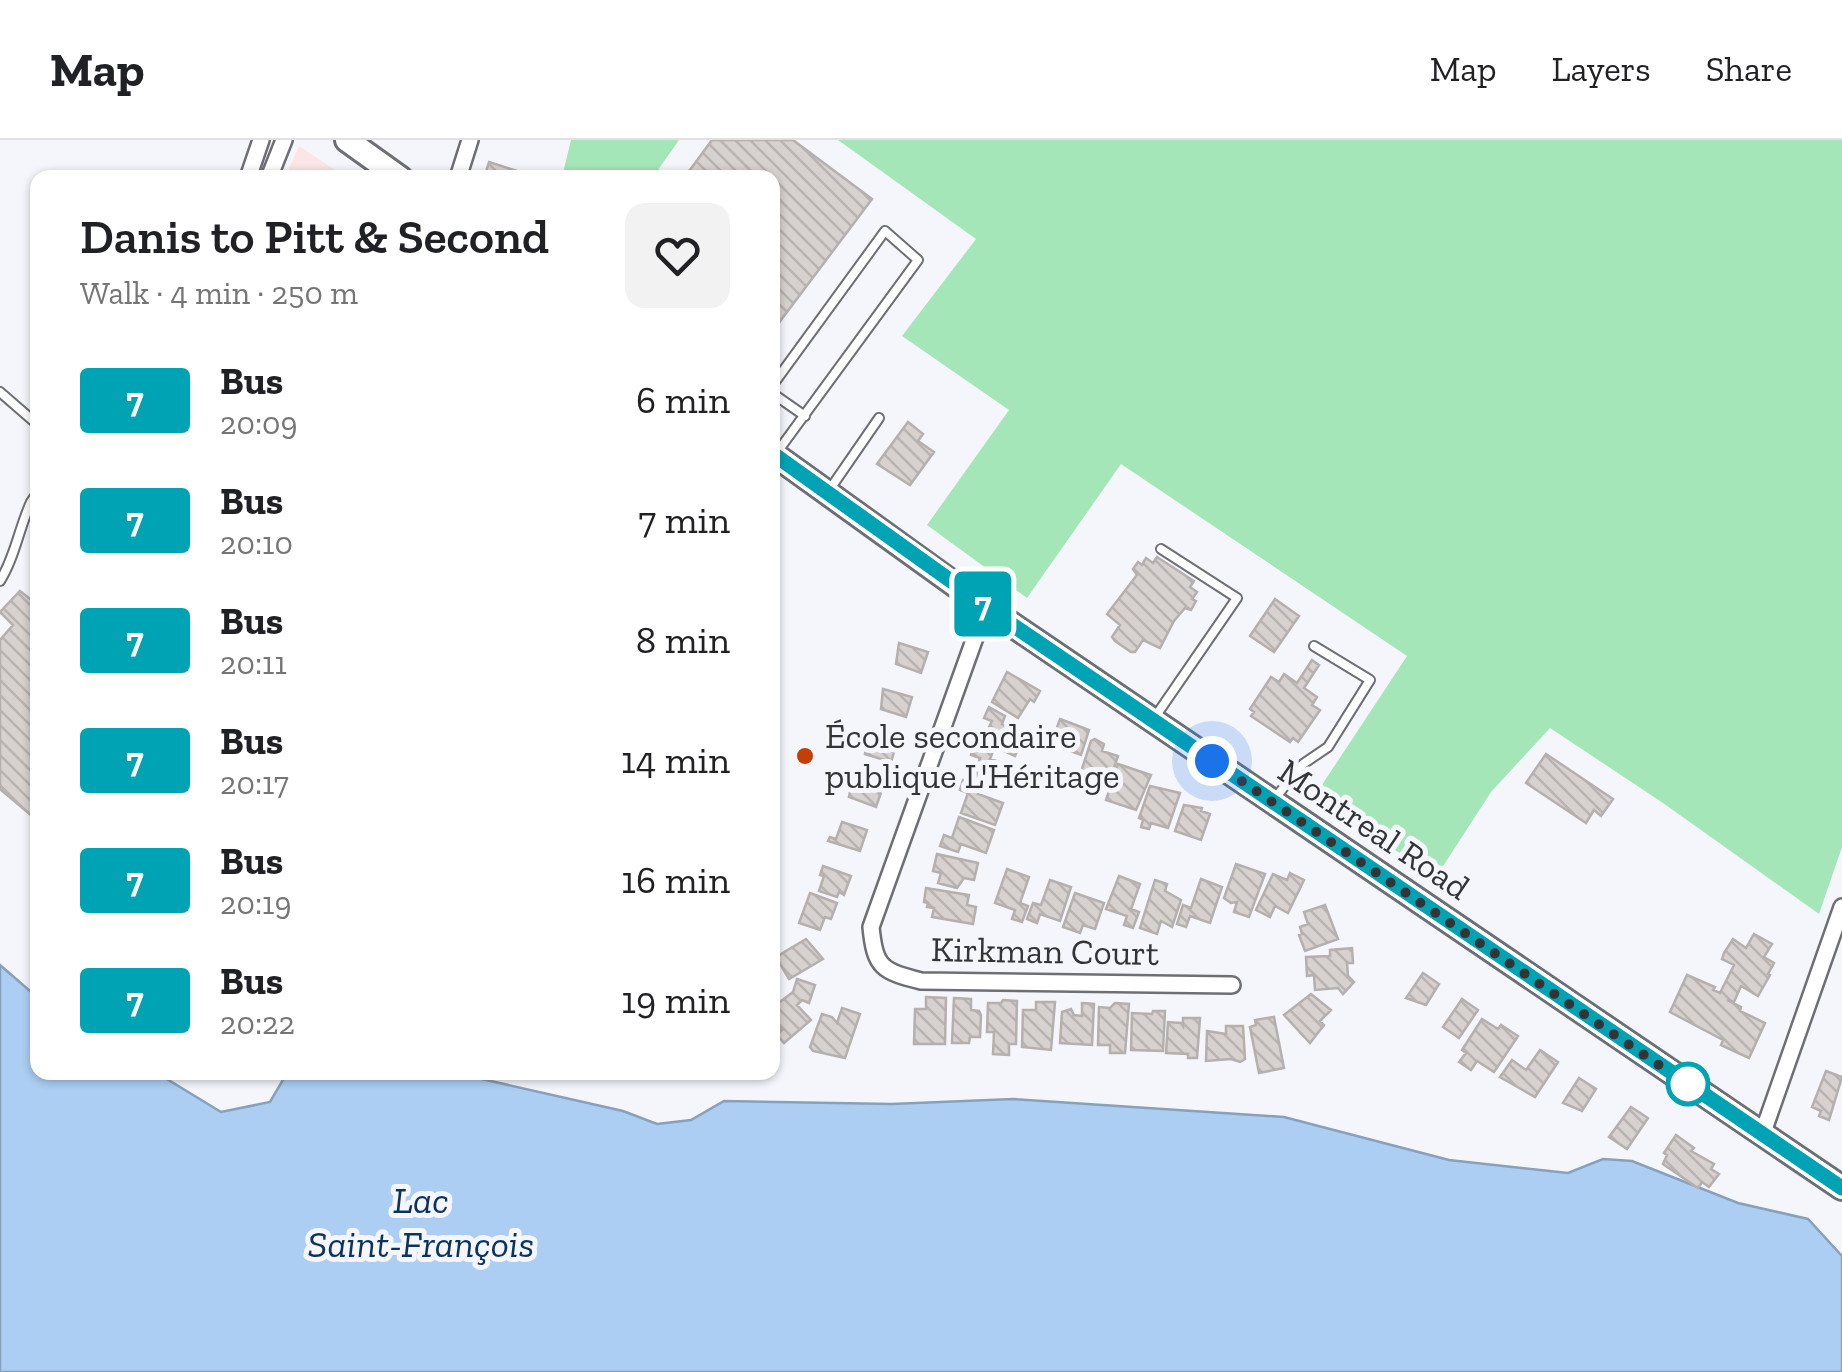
<!DOCTYPE html>
<html lang="en">
<head>
<meta charset="utf-8">
<style>
	:root { --surface:#fff; --page:#f2f2f2; --text:#202124; --muted:#757577; --line:#e0e0e0 }
	body { margin:0; font-family:"Zilla Slab",serif; background:var(--page); color:var(--text); height:100vh; display:flex; flex-direction:column; font-size:38px; white-space:nowrap }
	* { box-sizing:border-box; margin:0 }
	p { font-size:32px; color:var(--muted) }
	.icon { flex:none; width:55px; height:55px; fill:none; stroke:currentColor; stroke-width:2; stroke-linecap:round; stroke-linejoin:round }
	.map { position:relative; flex:1; overflow:hidden }
	.side { position:absolute; left:30px; top:30px; width:750px; height:910px; display:flex; flex-direction:column; background:var(--surface); border-radius:20px; box-shadow:0 2px 8px #0004 }
	.side>* { flex:none }
	.badge { padding:0 20px; border-radius:8px; font-size:35px; line-height:65px }
	.you { position:absolute; width:50px; height:50px; margin:-25px; border:8px solid #fff; border-radius:50%; background:#1a73e8; box-shadow:0 0 0 15px #1a73e833 }
	.map>.badge { position:absolute; translate:-50% -50%; box-shadow:0 0 0 5px #fff }
	.round { display:grid; place-items:center; flex:none; width:105px; height:105px; border-radius:20px; background:var(--page) }
	.head { display:flex; align-items:center; justify-content:space-between; height:170px; padding:0 50px }
	h1 { font-size:48px; font-weight:600; line-height:75px }
	ul { padding:0; list-style:none }
	li { display:flex; align-items:center; gap:30px; height:120px; padding:0 50px }
	li div { flex:1 }
	li b { display:block; font-size:38px }
	li em { font-style:normal }
	li .badge { min-width:110px; font-weight:700; text-align:center }
	header { display:flex; align-items:center; gap:60px; box-sizing:border-box; height:140px; padding:0 50px; background:var(--surface); border-bottom:2px solid var(--line) }
	header strong { font-size:48px }
	nav { display:flex; gap:55px; margin-inline-start:auto; font-size:35px }
	.map>svg:first-child { display:block }
	.commercial { fill:#fce6e5 }
	.grass { fill:#a4e6b7 }
	.water { fill:#accef3; stroke:#88a0ba; stroke-width:2.5 }
	.building { fill:url(#building-back-hatch); stroke:#b5afad; stroke-width:2.5 }
	.lines { fill:none; stroke-linecap:round; stroke-linejoin:round }
	.lane-casing { stroke:#6e6f74; stroke-width:12 }
	.street-casing { stroke:#6e6f74; stroke-width:20 }
	.primary-casing { stroke:#6e6f74; stroke-width:28 }
	.lane { stroke:#fff; stroke-width:8 }
	.street { stroke:#fff; stroke-width:15 }
	.primary { stroke:#fff; stroke-width:22 }
	.line-casing { stroke:#fff; stroke-width:22 }
	.line { stroke:#00a3b4; stroke-width:15 }
	.walk { stroke:#333436; stroke-width:10; stroke-dasharray:0 18 }
	.poi-dot { fill:#c53e03; stroke:#f5f6fb; stroke-width:4 }
	.stop-dot { fill:#fff; stroke:#00a3b4; stroke-width:5 }
	.labels { text-anchor:middle; stroke-width:10; stroke-linejoin:round; paint-order:stroke }
	.poi-label { font-size:35px; fill:#333436; stroke:#f5f6fb; text-anchor:start }
	.street-label { font-size:35px; fill:#333436; stroke:#f5f6fb }
	.water-label { font-size:38px; font-style:italic; fill:#0b345b; stroke:#f5f6fb }
</style>
</head>
<body>
<header>
<strong>Map</strong>
<nav><a>Map</a><a>Layers</a><a>Share</a></nav>
</header>
<div class="map">
<svg width="1842" height="1232" viewBox="0 0 1842 1232">
	<defs>
		<pattern id="building-back-hatch" width="6" height="6" patternUnits="userSpaceOnUse" patternTransform="scale(2.5)"><rect width="6" height="6" fill="#d7d1cf"/><path d="M-1 5l2 2M0 0l6 6M5-1l2 2" fill="none" stroke="#b9b4b2"/></pattern>
	</defs>
	<rect width="100%" height="100%" fill="#f5f6fb"/>
	<path class="commercial" d="M299 6 346 37H285Z"/>
	<path class="grass" d="M571 0H679L653 37H562Z
		M838 0H1842V707L1819 774 1663 663 1550 588 1491 652 1436 737 1314 657 1407 516 1121 324 1027 458 927 385 1009 270 902 196 976 99Z"/>
	<path class="water" d="M0 825 37 857 38 932 157 933 221 972 270 962 287 933 451 932 623 971 657 984 691 980 724 961 892 964 1013 959 1284 977 1449 1020 1568 1033 1603 1019 1632 1021 1738 1063 1808 1079 1842 1116V1232H0Z"/>
	<path class="building" d="M712 0H793L872 59 772 192V38H684Z
		M489 22 520 32 518 38H484Z
		M908 282 923 294 918 301 934 312 910 345 877 324Z
		M1157 417 1194 441 1190 447 1197 452 1192 459 1196 461 1191 470 1185 468 1174 481 1160 508 1143 500 1135 512H1131L1115 501 1112 497 1120 485 1107 474 1137 435 1133 429 1138 422 1142 425 1146 418 1153 423Z
		M20 451 38 465V681L0 649V500L13 485 0 472Z
		M1275 459 1299 476 1274 512 1250 496Z
		M899 503 928 512 921 533 896 524Z
		M1312 520 1319 525 1304 548 1317 557 1312 565 1320 570 1298 602 1293 598 1290 602 1251 576 1254 572 1250 569 1271 537 1279 542 1284 534 1297 543Z
		M1007 532 1040 551 1034 562 1030 559 1018 578 992 562Z
		M883 549 912 557 906 577 881 569Z
		M989 567 1005 576 1002 584 1025 595 1015 616 982 601 992 581 984 578Z
		M1060 579 1089 590 1081 615 1051 604Z
		M868 592 897 602 891 622 865 614Z
		M1095 599 1104 604 1102 611 1118 616 1107 648 1079 638 1091 601Z
		M975 603 994 609 990 619 1012 626 1005 649 972 638 980 618 971 615Z
		M1546 614 1613 659 1601 676 1594 670 1586 683 1526 643Z
		M1118 624 1151 635 1136 670 1106 660Z
		M853 636 883 647 876 667 849 657Z
		M963 640 981 646 978 654 1003 663 995 685 961 673 968 653 960 650Z
		M1150 646 1180 653 1168 688 1151 683 1149 689 1141 687 1143 680 1139 678Z
		M1184 665 1202 668 1201 671 1210 674 1201 700 1175 691Z
		M959 677 994 690 986 713 961 704 958 712 940 706 944 695 952 698Z
		M842 682 867 690 860 711 828 701 830 697 836 699Z
		M937 714 978 723 974 740 964 738 957 748 938 743 941 733 933 731Z
		M1236 724 1265 734 1249 777 1234 772 1237 762 1231 763 1224 758Z
		M823 726 851 736 844 755 839 752 837 757 819 751 824 736 820 735Z
		M1007 729 1029 737 1020 763 1028 766 1022 782 1012 779 1015 770 995 763Z
		M1290 733 1304 740 1288 773 1275 766 1270 777 1256 770 1273 734 1287 740Z
		M1119 736 1140 744 1131 769 1139 772 1133 788 1124 785 1127 776 1106 769Z
		M1201 739 1222 747 1210 783 1190 776 1186 787 1177 784 1183 765 1191 768Z
		M1050 740 1071 747 1060 781 1040 774 1037 783 1027 779 1033 763 1041 765Z
		M1155 740 1167 744 1165 751 1181 760 1172 787 1161 781 1157 794 1140 788Z
		M926 748 969 755 967 765 976 767 973 784 932 777 934 768 927 767 928 763 924 762Z
		M810 753 837 763 831 779 825 777 820 790 799 783Z
		M1075 753 1104 763 1095 789 1083 785 1080 793 1063 787Z
		M1325 765 1338 799 1305 811 1299 795 1302 794 1300 787 1308 784 1304 772Z
		M1754 794 1772 804 1764 817 1774 823 1768 834 1770 835 1758 856 1741 846 1734 862 1727 860 1741 867 1740 871 1765 883 1749 918 1721 905 1723 900 1670 872 1687 835 1715 847 1713 850 1720 853 1734 825 1722 819 1724 813 1733 799 1746 808Z
		M806 799 823 819 789 839 776 817Z
		M1352 808 1353 823H1347L1348 836 1354 842 1343 854 1338 848 1315 850 1314 835 1307 836 1306 817 1330 816V810Z
		M1423 833 1439 844 1426 865 1406 858Z
		M797 839 815 845 809 863 802 860 797 865 811 880 784 903 777 895 782 890 772 880V868L793 852Z
		M1311 854 1331 870 1320 881 1324 885 1310 903 1284 875Z
		M926 857 946 858 945 904H914L915 869H926Z
		M954 858 971 859V870L979 871 981 875 980 897H970L969 903H952Z
		M1462 859 1478 870 1459 898 1443 887Z
		M1003 860 1017 861 1016 904H1009V915L993 914 994 892H987L988 863H1001Z
		M1036 862H1055L1051 910 1022 907 1023 870H1036Z
		M1082 863 1094 864 1092 905 1060 903 1062 872 1071 869 1074 875 1082 876Z
		M1115 863 1129 864 1125 913H1110V905H1098L1099 867 1110 868Z
		M842 868 860 874 845 918 813 911 810 907 822 874 832 877 837 883Z
		M1153 871H1165L1163 911 1131 910 1132 873 1152 874Z
		M1274 877 1284 928 1259 933 1250 887 1256 885 1255 880Z
		M1183 878H1200L1197 918H1188V914L1166 913 1168 882 1181 883 1183 886Z
		M1482 879 1498 889 1501 885 1518 896 1494 932 1477 921 1471 930 1459 922 1466 913 1462 910Z
		M1226 886H1243L1245 919 1240 922 1231 919 1206 921 1207 891 1226 894Z
		M1540 910 1558 922 1535 957 1500 937 1512 920 1526 930Z
		M1826 931 1842 937 1829 980 1819 976 1821 971 1812 967Z
		M1579 938 1596 949 1582 971 1563 963Z
		M1631 967 1648 978 1627 1009 1609 997Z
		M1676 995 1694 1008 1691 1011 1714 1024 1711 1029 1719 1034 1709 1047 1702 1042 1698 1048 1663 1024 1667 1015 1664 1013Z"/>
	<g class="lines">
		<g class="lane-casing">
			<path id="lane" d="M772 246 885 91 918 120 778 311
				M0 252 38 285
				M772 253 805 276
				M830 349 879 278
				M38 352 31 362 38 368
				M0 441C15 417 19 388 31 362
				M1155 577 1237 458 1161 409
				M1275 658 1303 624 1328 607 1370 540 1314 506"/>
		</g>
		<g class="street-casing">
			<path id="street" d="M248 38 261 0
				M269 38 284 0
				M458 38 470 0
				M986 467 871 787C875 828 882 831 921 841L1232 845
				M1762 995 1842 767"/>
		</g>
		<g class="primary-casing">
			<path id="primary" d="M347 0 400 38
				M772 313 986 467 1842 1048"/>
		</g>
		<use href="#lane" class="lane"/>
		<use href="#street" class="street"/>
		<use href="#primary" class="primary"/>
	</g>
	<g class="lines">
		<g class="line-casing">
			<path id="line" d="M772 313 1014 486 1842 1048"/>
		</g>
		<use href="#line" class="line"/>
		<path class="walk" d="M1212 621 1700 953 1688 944"/>
	</g>
	<circle class="poi-dot" cx="805" cy="616" r="10"/>
	<circle class="stop-dot" cx="1688" cy="944" r="20"/>
	<g class="labels">
		<g class="poi-label">
			<text x="825" y="608">École secondaire<tspan x="825" dy="40">publique L'Héritage</tspan></text>
		</g>
		<g class="street-label">
			<text transform="translate(1374 689) rotate(34)" y="12">Montreal Road</text>
			<text transform="translate(1045 811) rotate(1)" y="12">Kirkman Court</text>
		</g>
		<g class="water-label">
			<text x="421" y="1073">Lac<tspan x="421" dy="44">Saint-François</tspan></text>
		</g>
	</g>
</svg>
<div class="you" style="left:1212px;top:621px"></div>
<b class="badge" style="left:983px;top:464px;background:#00a3b4;color:#fff">7</b>
<section class="side">
<div class="head"><div><h1>Danis to Pitt &amp; Second</h1><p>Walk · 4 min · 250 m</p></div><a class="round"><svg class="icon" aria-label="heart" viewBox="0 0 24 24"><path d="M12 20l-8-8c-3-5 5-10 8-4 3-6 11-1 8 4z"/></svg></a></div>
<ul>
<li><span class="badge" style="background:#00a3b4;color:#fff">7</span><div><b>Bus</b><p>20:09</p></div><em>6 min</em></li>
<li><span class="badge" style="background:#00a3b4;color:#fff">7</span><div><b>Bus</b><p>20:10</p></div><em>7 min</em></li>
<li><span class="badge" style="background:#00a3b4;color:#fff">7</span><div><b>Bus</b><p>20:11</p></div><em>8 min</em></li>
<li><span class="badge" style="background:#00a3b4;color:#fff">7</span><div><b>Bus</b><p>20:17</p></div><em>14 min</em></li>
<li><span class="badge" style="background:#00a3b4;color:#fff">7</span><div><b>Bus</b><p>20:19</p></div><em>16 min</em></li>
<li><span class="badge" style="background:#00a3b4;color:#fff">7</span><div><b>Bus</b><p>20:22</p></div><em>19 min</em></li>
</ul>
</section>
</div>
</body>
</html>
